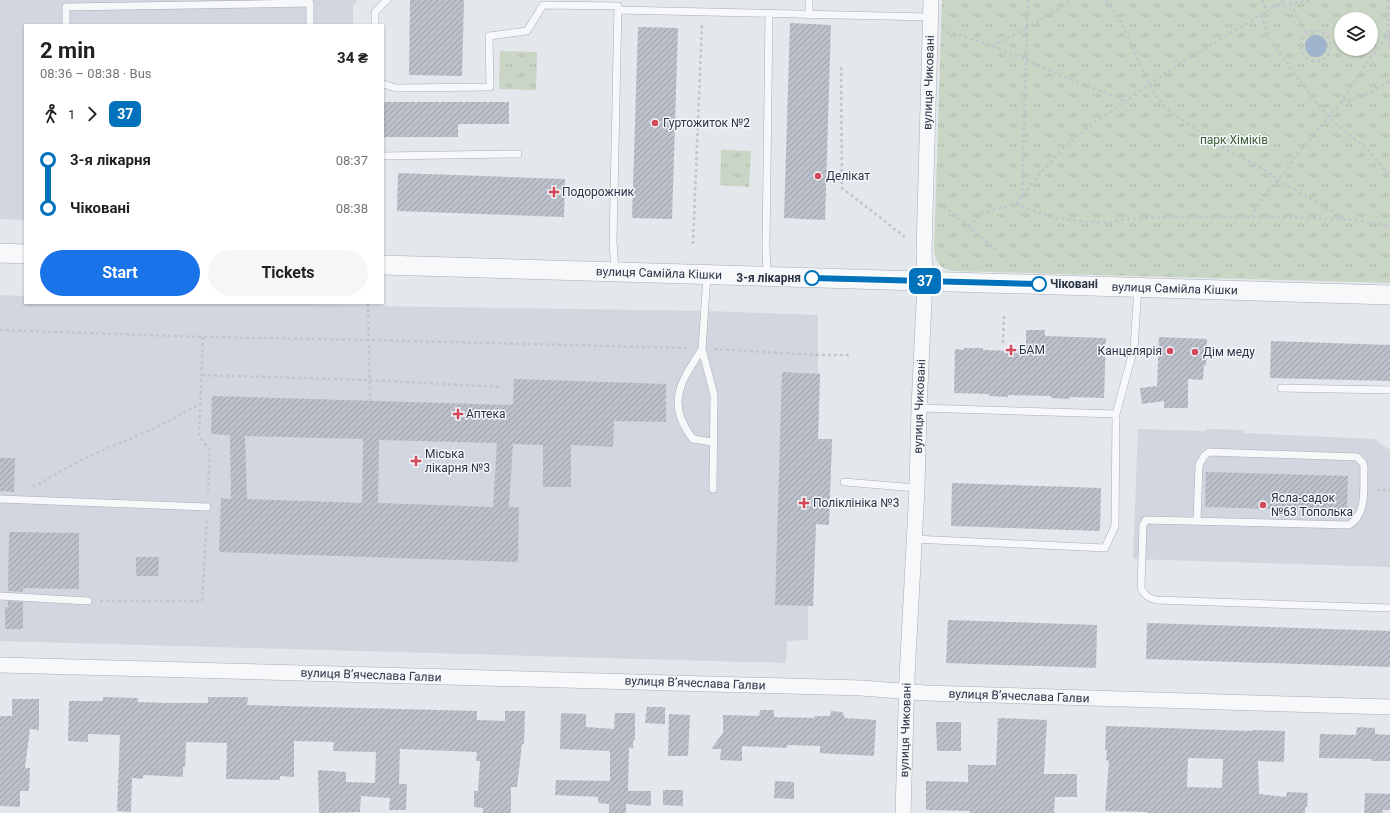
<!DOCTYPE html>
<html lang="en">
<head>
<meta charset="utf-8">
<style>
	:root { --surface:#fff; --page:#f6f6f6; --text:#202124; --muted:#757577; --accent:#1a73e8 }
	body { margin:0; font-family:Roboto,sans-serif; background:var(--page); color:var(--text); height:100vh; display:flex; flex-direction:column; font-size:15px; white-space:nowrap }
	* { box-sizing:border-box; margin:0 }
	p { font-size:13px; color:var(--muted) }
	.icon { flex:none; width:22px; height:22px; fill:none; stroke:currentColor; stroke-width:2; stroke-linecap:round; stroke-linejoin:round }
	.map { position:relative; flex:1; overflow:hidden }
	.sheet { position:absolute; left:24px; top:24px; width:360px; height:280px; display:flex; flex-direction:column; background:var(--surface); border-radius:0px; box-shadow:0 1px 3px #0004 }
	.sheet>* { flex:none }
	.badge { padding:0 8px; border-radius:6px; font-size:14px; line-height:26px }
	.tools { position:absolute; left:1334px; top:12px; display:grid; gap:8px }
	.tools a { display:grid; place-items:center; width:44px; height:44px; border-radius:50%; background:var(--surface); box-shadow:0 1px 3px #0004; font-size:20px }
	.map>.badge { position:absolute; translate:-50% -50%; box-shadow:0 0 0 2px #fff }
	.legs { display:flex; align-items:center; gap:6px; height:44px; padding:0 16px; font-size:13px }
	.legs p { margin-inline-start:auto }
	.overview { display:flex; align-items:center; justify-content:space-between; height:68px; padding:0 16px }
	h1 { font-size:22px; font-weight:700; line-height:30px }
	.cta { display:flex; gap:8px; margin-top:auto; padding:8px 16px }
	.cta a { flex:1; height:46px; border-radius:24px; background:var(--accent); color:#fff; font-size:16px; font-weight:700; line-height:46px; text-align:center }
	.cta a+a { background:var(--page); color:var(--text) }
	ul { padding:0 16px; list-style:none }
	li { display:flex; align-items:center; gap:14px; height:48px; font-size:15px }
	li i { display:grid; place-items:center; width:6px; height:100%; margin:0 5px; background:currentColor }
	li i::after { content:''; width:10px; height:10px; margin:-5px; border:3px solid; border-radius:50%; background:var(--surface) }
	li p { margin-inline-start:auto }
	li:first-child i { background:linear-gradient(#0000 50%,currentColor 0) }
	li:last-child i { background:linear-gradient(currentColor 50%,#0000 0) }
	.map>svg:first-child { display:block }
	.built { fill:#d2d6de }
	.park { fill:url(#park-tufts); fill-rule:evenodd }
	.water { fill:#9fb4cc }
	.building { fill:url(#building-hatch); fill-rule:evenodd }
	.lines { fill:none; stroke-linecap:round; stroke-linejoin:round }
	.service-casing { stroke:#a9aeb7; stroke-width:8 }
	.minor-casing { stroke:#a9aeb7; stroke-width:16 }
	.tertiary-casing { stroke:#a9aeb7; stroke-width:20 }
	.path { stroke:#c2c5cb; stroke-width:2.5; stroke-dasharray:3 3; stroke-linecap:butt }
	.service { stroke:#f7f8fa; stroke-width:7 }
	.minor { stroke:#f7f8fa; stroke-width:15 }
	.tertiary { stroke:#f7f8fa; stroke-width:19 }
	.line-1-casing { stroke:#fff; stroke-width:9 }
	.line-1 { stroke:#0072bc; stroke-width:6 }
	.poi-dot { fill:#d1495b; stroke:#f4f6f9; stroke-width:1.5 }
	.stop-1-dot { fill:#fff; stroke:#0072bc; stroke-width:2 }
	.labels { text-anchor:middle; stroke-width:3; stroke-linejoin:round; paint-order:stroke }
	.street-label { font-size:12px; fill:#2b3445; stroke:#f4f6f9 }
	.poi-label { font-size:12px; fill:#2b3445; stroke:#f4f6f9; text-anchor:start }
	.park-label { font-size:12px; fill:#3f6138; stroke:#f4f6f9 }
	.stop-label { font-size:12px; font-weight:bold; fill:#2b3445; stroke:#f4f6f9; text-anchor:end }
</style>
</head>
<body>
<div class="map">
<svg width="1390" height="813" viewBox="0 0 1390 813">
	<defs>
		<pattern id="park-tufts" width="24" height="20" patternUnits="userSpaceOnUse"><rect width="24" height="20" fill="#c9d6c5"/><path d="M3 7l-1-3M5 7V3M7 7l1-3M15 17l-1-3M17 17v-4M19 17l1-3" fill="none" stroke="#adb8ab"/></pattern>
		<pattern id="building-hatch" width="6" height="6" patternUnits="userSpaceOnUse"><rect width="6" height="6" fill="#bbc0ca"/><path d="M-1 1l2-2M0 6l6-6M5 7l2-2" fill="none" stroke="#989da6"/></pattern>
	</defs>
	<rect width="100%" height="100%" fill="#e4e7ec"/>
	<path class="built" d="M0 0H357L353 6V25H25V220L0 219Z
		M0 295 25 296V303H261L368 306 705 311 818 315V373L820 374 818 439H832L829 525 816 524 813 606H808V640L787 641 786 663 0 641Z
		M1138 429 1206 431 1207 429 1244 430V433L1374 439 1390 450V567L1133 559Z"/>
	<path class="park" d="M942 0H1390V283L953 271C941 269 936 263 934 251ZM1341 19H1371V49H1341Z
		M500 51 537 52 536 90 499 89Z
		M721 150 751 151 749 187 720 185Z"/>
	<path class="water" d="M1305 46a11 11 0 1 1 22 0a11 11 0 1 1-22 0Z"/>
	<path class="building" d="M410 0H464L462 76 409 75Z
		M790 23 831 25 825 220 784 218Z
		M638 27 678 28 672 219 632 218Z
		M383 102H509V124H458V137H383Z
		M398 173 565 179 564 217 397 211Z
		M1026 330H1045V336L1106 338 1104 398 1070 397 1069 399 1051 398V396L1008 395V397L989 396V394L954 393 955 349 964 350V348H983V350L1017 351V349H1026Z
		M1159 337 1207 339 1206 366 1204 365 1203 380 1188 379V408H1164V401L1142 404 1140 388 1157 386Z
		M1271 341 1390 345V381L1270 378Z
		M782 372 820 374 818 439H832L829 525 816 524 813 606 775 605Z
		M514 379 666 384V422L614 421 613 447 571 445V487H543V445L513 444 509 507H519L518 562 219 552 221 498 231 499 230 435 211 434 212 396 513 405ZM245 436 363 439 362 503 247 499ZM379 440 497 443 493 507 378 503Z
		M0 458H15L14 492 0 491Z
		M1206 472 1348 476 1347 511 1205 507Z
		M952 483 1101 488 1100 531 951 526Z
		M9 532 79 533V589L23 588V592L8 591Z
		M136 557H159L158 576H136Z
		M8 601 23 602V629H5V607H8Z
		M948 620 1097 625 1096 668 946 663Z
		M1147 623 1390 631V667L1146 659Z
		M103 697 138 698V702L168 703H208V697H248L247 705 477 711V720L505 721V711H525L524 744H522L517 787H511V813H483V808L474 807V791H478L480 761H476L477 752 400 749 399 784H407L406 810H389L390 798 361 796 360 812 319 813 318 770 346 772V782L375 783 376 752 333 751 334 742 294 741V777L280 776V780L226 779 227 743 186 742 185 767H183V777L143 775V779L132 778 131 812 117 811 120 735 88 734V742L68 741 69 701H103Z
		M12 699H39V730L30 729 25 768H30L29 791H20V807L0 806V716H12Z
		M647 707H665V724L645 723Z
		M760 710H774V717L814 718V716H830L831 711 842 712 845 718 876 720 874 756 820 753V746L787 745V748L742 746V761L720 760 721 749H711L723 733V715L759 716Z
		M561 713 586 714V727L614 729 615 713H635V740H633V748H629L628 791H651V806L626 804V813H609V804L598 803V797L555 795 556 780 610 781V751L560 749Z
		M669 714 690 715 688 756H668Z
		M998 718 1047 720 1044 774H1077V797H1055L1054 813H970V811L926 810V781L968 782V765H996Z
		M936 722H961V751H937Z
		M1106 726 1252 731V730L1285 731 1284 762 1258 761 1259 794 1286 797 1287 792 1308 793 1307 807H1305V813H1146V812L1105 811 1109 761 1106 760 1107 750H1105ZM1188 758 1223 759 1222 788 1187 787Z
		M1357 727 1375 728V734L1390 735V761H1372V759L1319 758 1320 734 1356 735Z
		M775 781 794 782V799L774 798Z
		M663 790H683V806L663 805Z
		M1365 793 1390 794V810H1383V813H1364Z"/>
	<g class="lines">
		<g class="service-casing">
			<path id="service" d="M618 10 931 17
				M809 15V0
				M66 25V7L310 3V25
				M375 25V12L387 0
				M383 84 396 88 490 87 489 36 527 31 543 5 618 6 613 242 615 272
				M383 156 518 154
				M707 275 702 349 714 395 713 489
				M767 276 766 246 769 14
				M702 349C681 382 665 403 693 439L713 442
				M1281 388 1390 390
				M919 408 1116 414
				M844 482 917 488
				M0 499 207 507
				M1197 521 1199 465 1204 456 1209 452 1357 457 1363 463 1364 467C1363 486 1368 514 1349 525L1146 520 1143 525 1141 588C1144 595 1148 598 1156 600L1390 608
				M914 539 1105 548 1115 526 1116 414 1134 348 1138 287
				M0 596 88 601"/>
		</g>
		<g class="minor-casing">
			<g id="minor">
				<path d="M0 665 861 688 926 693 1390 707"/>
				<path id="s1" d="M903 813 907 677 917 488 919 408 925 281 924 250 931 0"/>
			</g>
		</g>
		<g class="tertiary-casing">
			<g id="tertiary">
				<path d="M0 253 25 254"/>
				<path id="s2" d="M383 265 1390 295"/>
			</g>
		</g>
		<path class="path" d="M1106 0C1112 9 1119 17 1123 26 1138 56 1145 89 1170 112L1232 153 1262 168 1278 180 1345 219
			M1262 0 1267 11
			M1388 0V35L1390 48
			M1290 4 1307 34
			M1277 6 1312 0
			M1261 15 1271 42 1315 101 1337 125 1368 150 1390 176
			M1301 46a15 15 0 1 1 30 0a15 15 0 1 1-30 0Z
			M947 32C994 44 1036 65 1079 83 1094 90 1111 93 1125 101
			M991 46 1027 28 1028 0
			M841 67 842 188 905 237
			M1342 101C1358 101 1376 88 1390 81
			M1022 197 1027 28 1072 0
			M1016 204 1055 218 1088 222 1105 223 1126 219 1167 217H1284L1357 220 1390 226
			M944 206 996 250
			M1252 217 1254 211 1264 196 1284 173 1296 156 1342 101 1365 65 1390 33
			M969 227 982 213 1016 204 1033 182 1063 148 1095 122 1181 63 1285 0
			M693 244 702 23
			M368 303 370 401
			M0 330 203 337 369 340 687 348
			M203 337 199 436 210 450 208 495
			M1003 343 1004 313
			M714 349 818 355H849
			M202 375 369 380 502 387
			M33 487 83 459 157 427 200 404
			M1377 490H1390
			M100 601H202L207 518"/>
		<use href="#service" class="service"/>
		<use href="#minor" class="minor"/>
		<use href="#tertiary" class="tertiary"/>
	</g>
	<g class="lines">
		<g class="line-1-casing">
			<path id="line-1" d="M812 278 1039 284"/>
		</g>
		<use href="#line-1" class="line-1"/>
	</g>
	<g class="poi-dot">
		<circle cx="655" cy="123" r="4"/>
		<circle cx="818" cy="176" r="4"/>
		<path d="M552 186h4v4h4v4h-4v4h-4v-4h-4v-4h4z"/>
		<path d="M1009 344h4v4h4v4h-4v4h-4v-4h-4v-4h4z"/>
		<circle cx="1170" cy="351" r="4"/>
		<circle cx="1195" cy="352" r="4"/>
		<path d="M456 408h4v4h4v4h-4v4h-4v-4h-4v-4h4z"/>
		<path d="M414 455h4v4h4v4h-4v4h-4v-4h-4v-4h4z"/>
		<path d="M802 497h4v4h4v4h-4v4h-4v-4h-4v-4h4z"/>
		<circle cx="1263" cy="505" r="4"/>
	</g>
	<g class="stop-1-dot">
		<circle cx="812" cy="278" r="7"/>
		<circle cx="1039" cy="284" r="7"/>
	</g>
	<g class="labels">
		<g class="street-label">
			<text dy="4" stroke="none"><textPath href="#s1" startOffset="731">вулиця Чиковані</textPath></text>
			<text dy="4" stroke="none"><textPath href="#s2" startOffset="276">вулиця Самійла Кішки</textPath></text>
			<text dy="4" stroke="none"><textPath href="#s2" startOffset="792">вулиця Самійла Кішки</textPath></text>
			<text dy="4" stroke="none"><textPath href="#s1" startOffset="407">вулиця Чиковані</textPath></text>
			<text transform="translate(371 675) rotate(2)" y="4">вулиця Вʼячеслава Галви</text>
			<text transform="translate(695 683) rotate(2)" y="4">вулиця Вʼячеслава Галви</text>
			<text transform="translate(1019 696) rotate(2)" y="4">вулиця Вʼячеслава Галви</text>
			<text dy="4" stroke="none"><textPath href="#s1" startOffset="83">вулиця Чиковані</textPath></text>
		</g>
		<g class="poi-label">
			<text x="663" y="127">Гуртожиток №2</text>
			<text x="826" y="180">Делікат</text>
			<text x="562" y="196">Подорожник</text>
			<text x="1019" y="354">БАМ</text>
			<text x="1162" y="355" text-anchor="end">Канцелярія</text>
			<text x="1203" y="356">Дім меду</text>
			<text x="466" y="418">Аптека</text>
			<text x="425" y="458">Міська<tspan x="425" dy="14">лікарня №3</tspan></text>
			<text x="1271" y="502">Ясла-садок<tspan x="1271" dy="14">№63 Тополька</tspan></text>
			<text x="813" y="507">Поліклініка №3</text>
		</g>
		<g class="park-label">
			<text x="1234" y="144">парк Хіміків</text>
		</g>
		<g class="stop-label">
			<text x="801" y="282">3-я лікарня</text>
			<text x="1050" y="288" text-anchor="start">Чіковані</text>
		</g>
	</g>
</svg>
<div class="tools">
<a><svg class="icon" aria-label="layers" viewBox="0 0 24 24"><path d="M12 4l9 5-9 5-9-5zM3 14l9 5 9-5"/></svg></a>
</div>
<b class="badge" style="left:925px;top:281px;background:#0072bc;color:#fff">37</b>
<section class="sheet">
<div class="overview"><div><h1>2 min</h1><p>08:36 – 08:38 · Bus</p></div><b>34 ₴</b></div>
<div class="legs"><svg class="icon" aria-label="walk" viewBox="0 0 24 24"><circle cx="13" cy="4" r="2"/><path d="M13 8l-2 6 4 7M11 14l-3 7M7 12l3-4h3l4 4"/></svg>1<svg class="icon" aria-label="forward" viewBox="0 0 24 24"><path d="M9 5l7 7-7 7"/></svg><b class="badge" style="background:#0072bc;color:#fff">37</b></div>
<ul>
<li><i style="color:#0072bc"></i><b>3-я лікарня</b><p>08:37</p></li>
<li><i style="color:#0072bc"></i><b>Чіковані</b><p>08:38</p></li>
</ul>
<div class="cta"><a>Start</a><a>Tickets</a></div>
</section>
</div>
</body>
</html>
